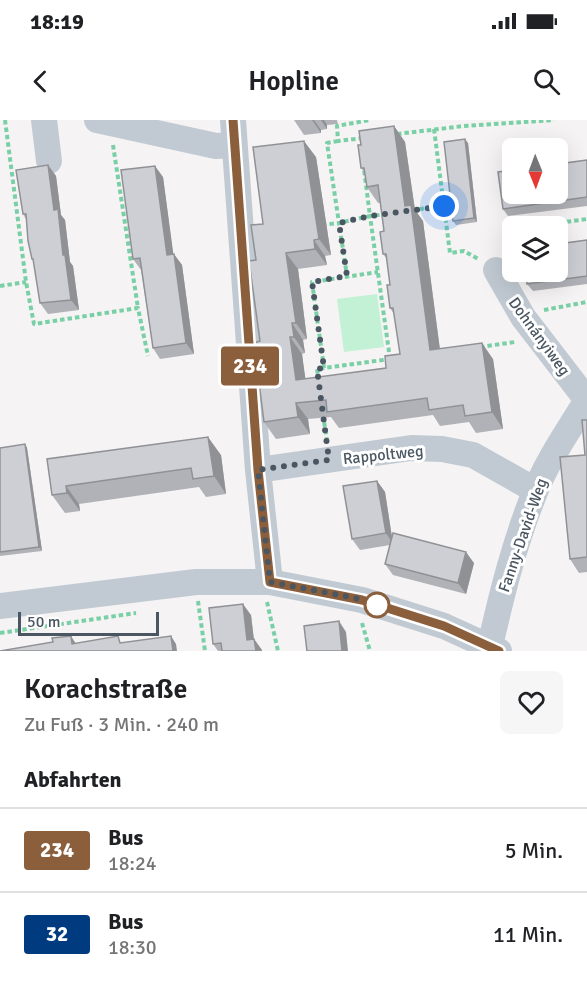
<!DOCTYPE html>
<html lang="de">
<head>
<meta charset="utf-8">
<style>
	:root { --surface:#fff; --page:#f6f6f6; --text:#202124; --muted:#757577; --line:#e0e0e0 }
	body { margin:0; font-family:Signika,sans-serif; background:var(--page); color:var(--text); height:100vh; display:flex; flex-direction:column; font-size:22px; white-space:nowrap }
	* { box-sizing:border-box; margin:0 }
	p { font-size:20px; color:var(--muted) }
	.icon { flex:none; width:33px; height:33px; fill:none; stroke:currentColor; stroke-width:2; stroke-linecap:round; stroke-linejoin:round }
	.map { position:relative; height:531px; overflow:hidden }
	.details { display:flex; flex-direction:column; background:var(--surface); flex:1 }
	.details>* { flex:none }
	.badge { padding:0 12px; border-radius:4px; font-size:21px; line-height:39px }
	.needle { width:39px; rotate:179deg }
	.fabs { position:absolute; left:502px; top:18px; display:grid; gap:12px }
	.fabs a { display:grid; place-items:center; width:66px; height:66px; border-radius:9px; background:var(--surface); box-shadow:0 6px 24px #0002; font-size:30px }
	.scale { position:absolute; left:18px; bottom:15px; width:141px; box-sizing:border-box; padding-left:6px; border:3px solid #4a5661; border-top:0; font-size:16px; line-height:21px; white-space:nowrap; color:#4a5661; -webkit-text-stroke:4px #fff; paint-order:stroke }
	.you { position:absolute; width:30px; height:30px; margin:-15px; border:4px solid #fff; border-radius:50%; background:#1a73e8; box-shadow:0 0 0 9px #1a73e833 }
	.map>.badge { position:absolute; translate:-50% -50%; box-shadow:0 0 0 3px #fff }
	h2 { padding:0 24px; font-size:22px; line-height:54px }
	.round { display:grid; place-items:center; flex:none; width:63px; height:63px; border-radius:9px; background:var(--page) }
	.head { display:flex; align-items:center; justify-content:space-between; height:102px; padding:0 24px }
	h1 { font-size:28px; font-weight:600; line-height:45px }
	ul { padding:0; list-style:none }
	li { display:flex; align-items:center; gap:18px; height:84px; padding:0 24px; border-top:2px solid var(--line) }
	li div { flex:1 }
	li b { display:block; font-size:22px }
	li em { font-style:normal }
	li .badge { min-width:66px; font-weight:700; text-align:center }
	.status { display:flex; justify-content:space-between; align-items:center; height:42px; padding:0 30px; background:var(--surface); direction:ltr }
	.status svg { height:16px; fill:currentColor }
	header { display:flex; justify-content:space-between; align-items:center; height:78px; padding:0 24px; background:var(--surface); font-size:27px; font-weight:600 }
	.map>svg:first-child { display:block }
	.green { fill:#c3f1d5 }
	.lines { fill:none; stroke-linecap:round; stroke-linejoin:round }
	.path { stroke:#7ad0a6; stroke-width:4; stroke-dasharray:4.5 3; stroke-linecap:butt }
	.minor { stroke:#c1cad2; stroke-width:26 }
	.wall { fill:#b0b2b7 }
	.shaded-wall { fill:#909195 }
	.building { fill:#cdcfd5; stroke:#909195; stroke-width:1.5 }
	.line-casing { stroke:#fff; stroke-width:14 }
	.line { stroke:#8b5e3c; stroke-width:9 }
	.walk { stroke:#4a5661; stroke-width:6; stroke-dasharray:0 10.8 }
	.stop-dot { fill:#fff; stroke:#8b5e3c; stroke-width:3 }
	.labels { text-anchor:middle; stroke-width:6; stroke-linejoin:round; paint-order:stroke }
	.street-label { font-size:16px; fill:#4a5661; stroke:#fff }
</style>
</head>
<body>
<div class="status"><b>18:19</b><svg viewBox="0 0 49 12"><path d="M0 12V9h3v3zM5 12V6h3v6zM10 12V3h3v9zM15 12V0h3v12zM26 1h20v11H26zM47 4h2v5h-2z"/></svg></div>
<header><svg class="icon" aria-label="back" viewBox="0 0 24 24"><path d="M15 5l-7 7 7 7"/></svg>Hopline<svg class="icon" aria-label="search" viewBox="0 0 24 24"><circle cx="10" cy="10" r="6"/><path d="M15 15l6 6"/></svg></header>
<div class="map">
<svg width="587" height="531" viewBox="0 0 587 531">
	<rect width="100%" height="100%" fill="#f5f3f3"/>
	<path class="green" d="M377 174 384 227 344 232 337 179Z"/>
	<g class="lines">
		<path class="path" d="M5 0 26 162 34 204 138 188 148 236
			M434 9 450 133 464 131 480 140
			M397 14 464 6 554 0
			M363 18 338 21 337 6 370 0
			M338 21 327 23 339 103 370 96 364 49
			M113 25 138 188
			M412 90 444 86
			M387 94 370 96 390 239
			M322 105 339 103 347 156
			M537 106 587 99
			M0 166 26 162
			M544 190 587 182
			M480 227 515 222
			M324 248 312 162 378 152
			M319 261 317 249 390 239
			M323 295 327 320
			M198 481 205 531
			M267 482 278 531
			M362 503 370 531
			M0 513 136 493"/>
		<path class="minor" d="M44 0 49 41
			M97 0 216 26 234 25
			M233 0 258 350 270 462
			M496 150 523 197 587 280
			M258 350 411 328 442 329 473 335 535 370
			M0 486 196 462H270L362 480 444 506 499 531
			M490 526C502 473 515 421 535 372 548 339 569 310 587 280"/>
	</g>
	<path class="wall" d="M294 0H337L338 4 327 5V9L321 10V13L304 15Z
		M394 6 405 22 415 90 423 101 440 229 493 239 503 309 476 313 469 302 440 306 433 295 339 308 331 297 308 299 310 314 276 319 264 302 256 140 263 104 316 37 331 135 325 136 327 145 298 149 307 219 303 220 305 233 302 234 305 259 386 248 400 234 394 194 390 188V165L387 139 383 134 384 111 380 83H378L367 67 365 53 361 48V25Z
		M468 23 477 102 456 105 453 101Z
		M587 40V86L508 96 503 89Z
		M48 45 56 56 61 95 65 100 70 142 73 146 79 190 48 194 40 183 34 142 32 139 26 99 23 94Z
		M163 57 173 134 182 145 194 234 160 239 153 228 141 150 133 139Z
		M587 120V164L533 171 527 164Z
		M587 300V452L579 453 570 439 585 335Z
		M25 324 27 328 42 431 0 436V328Z
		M221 335 226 374 206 377 199 367 79 384 80 391 65 393 52 375 47 339Z
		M377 361 385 372 392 417 474 443 466 474 393 455 385 444 390 425 360 430 352 419Z
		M251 495 254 519 262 531H218L213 524Z"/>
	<path class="shaded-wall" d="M312 0H314L321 10V13Z
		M321 0H324L327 5V9Z
		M394 6 405 22 415 90 423 101 442 246 430 230 405 86Z
		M465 19 468 23 477 102 474 98Z
		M304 21 316 37 331 135 319 119Z
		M48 45 56 56 61 95 65 100 70 142 73 146 79 190 71 180 54 90Z
		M155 46 163 57 175 146 167 135Z
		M314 120 325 136 327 145 315 129Z
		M286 133 298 149 307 219 296 203Z
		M174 134 182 145 194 234 186 223Z
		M292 203 303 220 305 233 294 217Z
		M290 217 302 234 308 277 296 260Z
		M482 223 493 239 503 309 492 292Z
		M296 283 308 299 310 314 298 297Z
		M208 317 221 335 226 374 214 356Z
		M25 324 27 328 42 431 39 427Z
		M377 361 385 372 393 424 386 413Z
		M66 366 79 384 80 391 67 373Z
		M466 432 474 443 466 474 458 463Z
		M243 484 251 495 255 531 247 520Z
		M339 501 346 512 348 531H342Z
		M71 516 76 524H72Z
		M171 516 176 524 177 531H173Z
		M254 519 262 530V531H256Z"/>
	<path class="building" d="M394 6 405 86 411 85 430 230 482 223 492 292 465 296 463 285 429 290 427 278 327 292 326 280 296 283 298 297 264 302 254 223 260 221 249 141 256 140 251 105 263 104 253 27 304 21 319 119 314 120 315 129 286 133 296 203H292L294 217H290L296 260 386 248 385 236 400 234 393 188H390L387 165H390L386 134H383L380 112 384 111 378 65 367 67 364 48H361L358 25H361L359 11Z
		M465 19 474 98 453 101 444 22Z
		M587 40V77L503 89 498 52 513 50V74H558V44Z
		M48 45 54 90 58 89 63 135H65L71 180 40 183 33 139H32L28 121 26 94H23L16 50Z
		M155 46 167 135 174 134 186 223 153 228 140 138 133 139 121 50Z
		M587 120V156L527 164 526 152H558V124Z
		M582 300H587V437L570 439 560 337 585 335Z
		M208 317 214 356 193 359 191 348 66 366 67 373 52 375 47 339Z
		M25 324 39 427 0 432V328Z
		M377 361 386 413 352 419 343 366Z
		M393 413 466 432 458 463 385 444Z
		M243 484 247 520 254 519 256 531H222L221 523 213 524 209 488Z
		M339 501 342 531H307L304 506Z
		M71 516 72 524 118 516 120 523 171 516 173 531H0L53 522 52 518Z"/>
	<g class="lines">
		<g class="line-casing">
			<path id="line" d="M233 0 258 350 270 462 362 480 444 506 499 531"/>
		</g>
		<use href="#line" class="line"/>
		<path class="walk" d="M377 485 355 478 270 462 258 350 329 340 317 249 324 248 312 162 347 156 339 103 370 96 444 86"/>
	</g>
	<circle class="stop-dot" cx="377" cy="485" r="12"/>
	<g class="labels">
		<g class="street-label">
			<text transform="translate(540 216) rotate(54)" y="6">Dohnányiweg</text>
			<text transform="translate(383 334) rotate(-6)" y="6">Rappoltweg</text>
			<text transform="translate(522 415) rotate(-71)" y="6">Fanny-David-Weg</text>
		</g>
	</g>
</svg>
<div class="fabs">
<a><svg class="needle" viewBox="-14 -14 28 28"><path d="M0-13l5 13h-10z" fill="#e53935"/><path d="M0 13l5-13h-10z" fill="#757577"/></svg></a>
<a><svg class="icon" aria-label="layers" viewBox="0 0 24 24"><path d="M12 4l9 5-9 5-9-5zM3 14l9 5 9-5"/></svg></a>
</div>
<div class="scale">50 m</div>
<div class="you" style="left:444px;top:86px"></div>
<b class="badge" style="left:250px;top:246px;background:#8b5e3c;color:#fff">234</b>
</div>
<section class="details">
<div class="head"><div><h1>Korachstraße</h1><p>Zu Fuß · 3 Min. · 240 m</p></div><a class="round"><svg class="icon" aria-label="heart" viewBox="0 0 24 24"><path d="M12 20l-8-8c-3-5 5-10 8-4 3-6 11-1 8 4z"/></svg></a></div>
<h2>Abfahrten</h2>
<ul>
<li><span class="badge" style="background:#8b5e3c;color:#fff">234</span><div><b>Bus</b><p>18:24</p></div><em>5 Min.</em></li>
<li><span class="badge" style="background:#003b80;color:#fff">32</span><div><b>Bus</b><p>18:30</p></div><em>11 Min.</em></li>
</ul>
</section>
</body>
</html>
